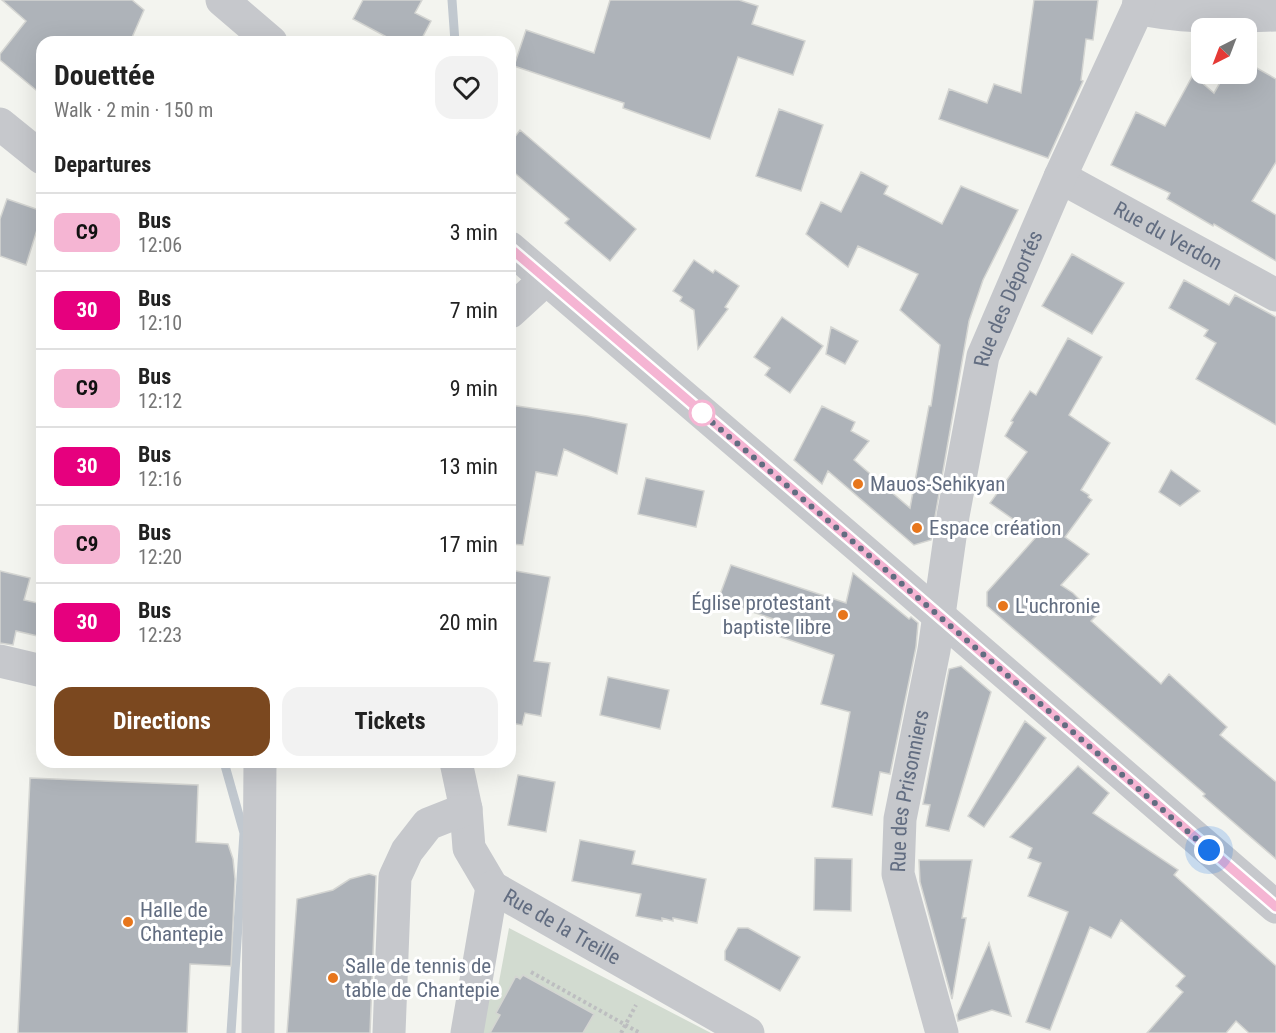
<!DOCTYPE html>
<html lang="en">
<head>
<meta charset="utf-8">
<style>
	:root { --surface:#fff; --page:#f2f2f2; --text:#222; --muted:#767676; --line:#e0e0e0; --accent:#7b481f }
	body { margin:0; font-family:"Roboto Condensed",sans-serif; background:var(--page); color:var(--text); height:100vh; display:flex; flex-direction:column; font-size:22px; white-space:nowrap }
	* { box-sizing:border-box; margin:0 }
	p { font-size:20px; color:var(--muted) }
	.icon { flex:none; width:33px; height:33px; fill:none; stroke:currentColor; stroke-width:2; stroke-linecap:round; stroke-linejoin:round }
	.map { position:relative; flex:1; overflow:hidden }
	.sheet { position:absolute; left:36px; top:36px; width:480px; height:732px; display:flex; flex-direction:column; background:var(--surface); border-radius:18px; box-shadow:0 6px 24px #0002 }
	.sheet>* { flex:none }
	.badge { padding:0 12px; border-radius:9px; font-size:21px; line-height:39px }
	.needle { width:39px; rotate:222deg }
	.controls { position:absolute; left:1191px; top:18px; display:grid; gap:12px }
	.controls a { display:grid; place-items:center; width:66px; height:66px; border-radius:12px; background:var(--surface); box-shadow:0 6px 24px #0002; font-size:30px }
	.you { position:absolute; width:30px; height:30px; margin:-15px; border:4px solid #fff; border-radius:50%; background:#1a73e8; box-shadow:0 0 0 9px #1a73e833 }
	.map>.badge { position:absolute; translate:-50% -50%; box-shadow:0 0 0 3px #fff }
	h2 { padding:0 18px; font-size:22px; line-height:54px }
	.round { display:grid; place-items:center; flex:none; width:63px; height:63px; border-radius:18px; background:var(--page) }
	.overview { display:flex; align-items:center; justify-content:space-between; height:102px; padding:0 18px }
	h1 { font-size:28px; font-weight:700; line-height:45px }
	.button { display:flex; gap:12px; margin-top:auto; padding:12px 18px }
	.button a { flex:1; height:69px; border-radius:18px; background:var(--accent); color:#fff; font-size:24px; font-weight:700; line-height:69px; text-align:center }
	.button a+a { background:var(--page); color:var(--text) }
	ul { padding:0; list-style:none }
	li { display:flex; align-items:center; gap:18px; height:78px; padding:0 18px; border-top:2px solid var(--line) }
	li div { flex:1 }
	li b { display:block; font-size:22px }
	li em { font-style:normal }
	li .badge { min-width:66px; font-weight:700; text-align:center }
	.map>svg:first-child { display:block }
	.green { fill:#d2dbd0 }
	.lines { fill:none; stroke-linecap:round; stroke-linejoin:round }
	.stream { stroke:#c1c8cf; stroke-width:9 }
	.building { fill:#aeb3b9; stroke:#d4d5d2; stroke-width:1.5 }
	.path { stroke:#bdbec0; stroke-width:4; stroke-dasharray:3 3; stroke-linecap:butt }
	.minor { stroke:#c6c8cc; stroke-width:33 }
	.line-casing { stroke:#fff; stroke-width:14 }
	.line { stroke:#f5b5d3; stroke-width:9 }
	.walk { stroke:#626d81; stroke-width:6; stroke-dasharray:0 10.8 }
	.stop-dot { fill:#fff; stroke:#f5b5d3; stroke-width:3 }
	.poi-dot { fill:#e7761c; stroke:#fff; stroke-width:2 }
	.labels { text-anchor:middle; stroke-width:6; stroke-linejoin:round; paint-order:stroke }
	.street-label { font-size:21px; fill:#626d81; stroke:#fff }
	.poi-label { font-size:21px; fill:#626d81; stroke:#fff; text-anchor:start }
</style>
</head>
<body>
<div class="map">
<svg width="1276" height="1033" viewBox="0 0 1276 1033">
	<rect width="100%" height="100%" fill="#f3f4ef"/>
	<path class="green" d="M509 928 711 1033H476L484 981 498 987Z"/>
	<g class="lines">
		<path class="stream" d="M452 0 455 42
			M224 762 244 833 231 1033"/>
	</g>
	<path class="building" d="M2 0H132L144 10 130 42H42V95L0 60V54L26 21Z
		M363 0H422L415 13 431 21 420 42H396L353 19Z
		M610 0H739L758 6 752 24 805 41 793 75 738 57 710 139 623 108 624 103 514 66 526 30 594 53Z
		M1034 0H1098L1093 40 1086 39 1081 80 1083 81 1048 158 939 119 949 89 987 103 994 84 1021 93Z
		M1246 62 1276 79V162L1252 201 1276 215V261L1214 224 1213 226 1167 199 1170 193 1111 165 1136 112 1165 126 1193 75 1214 93 1225 74H1246Z
		M779 109 823 125 801 191 756 176Z
		M520 130 636 229 610 261 565 223 569 219 510 169V143Z
		M861 172 888 186 884 194 942 224 961 186 1018 210 983 280 969 321 931 540 914 545 828 471 822 484 794 460 822 406 855 422 851 431 869 441 854 460 910 508 929 406H931L940 345 900 310 918 274 858 246 848 267 806 234 821 202 841 212Z
		M7 199 42 211V214L26 265 0 256V219Z
		M1072 254 1124 283 1092 334 1042 306Z
		M694 260 713 273 715 270 739 286 725 307 728 309 698 349 694 310 680 301 682 297 673 291Z
		M1184 280 1229 305 1235 295 1276 317V425L1196 379 1216 343 1204 336 1208 330 1169 308Z
		M782 317 823 346 790 393 765 375 770 368 754 357Z
		M831 327 858 341 845 364 826 354Z
		M1068 338 1102 357 1069 415 1110 443 1081 490 1089 495 1088 497 1092 500 1065 537 1089 554 1061 585 1073 593 1096 616 1091 621 1161 684 1169 674 1227 727 1220 735 1276 782V859L1203 796 1205 794 987 606V592L1037 536 990 503 1027 452 1005 436 1013 422 1011 421 1030 391 1036 395Z
		M510 405 587 416 627 424 617 474 564 449 557 476 536 472 523 545 510 544Z
		M1171 470 1200 491 1180 506 1159 492Z
		M646 478 704 491 696 527 638 514Z
		M731 565 846 603 853 573 909 619 911 617 918 623 916 647 890 774 880 772 872 815 832 807 850 712 821 704 834 655 775 635 779 621 718 600Z
		M510 570 550 577 534 661 550 663 541 716 525 713 522 725 510 723Z
		M0 571 30 578 24 600 42 604V637L16 631 13 645 0 643Z
		M961 666 991 692 949 831 926 826 930 805 923 804 949 669Z
		M608 677 669 690 660 729 600 715Z
		M1025 721 1046 738 984 827 968 816Z
		M1078 766 1109 793 1093 813 1178 870 1174 875 1276 966V1033H1249L1236 1021 1226 1033H1147L1183 992 1176 986 1185 976 1121 920 1111 938 1090 927 1050 1030 1026 1022 1068 912 1028 896 1041 863 1028 858 1032 848 1010 837Z
		M518 775 555 782 546 832 508 825Z
		M30 778 198 785 196 842 228 844 233 859 235 879 231 966 190 964 187 1033H18Z
		M580 840 635 851 632 864 706 879 697 923 673 918V921L662 918V921L636 916 641 894 572 881Z
		M815 858 852 859 851 911 814 910Z
		M919 860H972L962 918H966L952 999 920 882Z
		M369 874 376 876 370 1033H287L297 899 333 890 350 879Z
		M738 928H748L800 957 780 991 725 960V951Z
		M989 943 1011 1016 992 1010 958 1021 957 1015Z
		M523 975 594 1014 583 1033H490L500 1015 496 1013 516 976 520 979Z"/>
	<g class="lines">
		<path class="path" d="M531 972 640 1033
			M621 1033 636 1005"/>
		<g class="minor">
			<path d="M222 0 271 42"/>
			<path d="M1138 8C1183 19 1230 16 1276 15"/>
			<path d="M0 124 42 158"/>
			<path id="s1" d="M1060 177 1276 295"/>
			<path d="M510 248 865 552 1276 907"/>
			<path d="M510 312 546 279"/>
			<path d="M0 661 42 671"/>
			<path id="s2" d="M456 762 466 809 469 848 492 887 748 1033"/>
			<path d="M258 1033 260 762"/>
			<path d="M389 1033 395 877 407 851 428 824 466 809"/>
			<path d="M467 1033 492 887"/>
			<path id="s3" d="M942 1033 898 874 900 819 934 650 953 516 983 356 1060 177 1138 8 1139 0"/>
		</g>
	</g>
	<g class="lines">
		<g class="line-casing">
			<path id="line" d="M510 248 849 538 1276 907"/>
		</g>
		<use href="#line" class="line"/>
		<path class="walk" d="M702 413 699 411 865 552 1209 850"/>
	</g>
	<circle class="stop-dot" cx="702" cy="413" r="12"/>
	<g class="poi-dot">
		<circle cx="858" cy="484" r="6"/>
		<circle cx="917" cy="528" r="6"/>
		<circle cx="1003" cy="606" r="6"/>
		<circle cx="843" cy="615" r="6"/>
		<circle cx="128" cy="922" r="6"/>
		<circle cx="333" cy="978" r="6"/>
	</g>
	<g class="labels">
		<g class="street-label">
			<text dy="7" stroke="none"><textPath href="#s1" startOffset="123">Rue du Verdon</textPath></text>
			<text dy="7" stroke="none"><textPath href="#s3" startOffset="753">Rue des Déportés</textPath></text>
			<text dy="7" stroke="none"><textPath href="#s3" startOffset="249">Rue des Prisonniers</textPath></text>
			<text dy="7" stroke="none"><textPath href="#s2" startOffset="213">Rue de la Treille</textPath></text>
		</g>
		<g class="poi-label">
			<text x="870" y="491">Mauos-Sehikyan</text>
			<text x="929" y="535">Espace création</text>
			<text x="831" y="610" text-anchor="end">Église protestant<tspan x="831" dy="24">baptiste libre</tspan></text>
			<text x="1015" y="613">L'uchronie</text>
			<text x="140" y="917">Halle de<tspan x="140" dy="24">Chantepie</tspan></text>
			<text x="345" y="973">Salle de tennis de<tspan x="345" dy="24">table de Chantepie</tspan></text>
		</g>
	</g>
</svg>
<div class="controls">
<a><svg class="needle" viewBox="-14 -14 28 28"><path d="M0-13l5 13h-10z" fill="#e53935"/><path d="M0 13l5-13h-10z" fill="#767676"/></svg></a>
</div>
<div class="you" style="left:1209px;top:850px"></div>
<section class="sheet">
<div class="overview"><div><h1>Douettée</h1><p>Walk · 2 min · 150 m</p></div><a class="round"><svg class="icon" aria-label="heart" viewBox="0 0 24 24"><path d="M12 20l-8-8c-3-5 5-10 8-4 3-6 11-1 8 4z"/></svg></a></div>
<h2>Departures</h2>
<ul>
<li><span class="badge" style="background:#f5b5d3;color:#111">C9</span><div><b>Bus</b><p>12:06</p></div><em>3 min</em></li>
<li><span class="badge" style="background:#e6007e;color:#fff">30</span><div><b>Bus</b><p>12:10</p></div><em>7 min</em></li>
<li><span class="badge" style="background:#f5b5d3;color:#111">C9</span><div><b>Bus</b><p>12:12</p></div><em>9 min</em></li>
<li><span class="badge" style="background:#e6007e;color:#fff">30</span><div><b>Bus</b><p>12:16</p></div><em>13 min</em></li>
<li><span class="badge" style="background:#f5b5d3;color:#111">C9</span><div><b>Bus</b><p>12:20</p></div><em>17 min</em></li>
<li><span class="badge" style="background:#e6007e;color:#fff">30</span><div><b>Bus</b><p>12:23</p></div><em>20 min</em></li>
</ul>
<div class="button"><a>Directions</a><a>Tickets</a></div>
</section>
</div>
</body>
</html>
